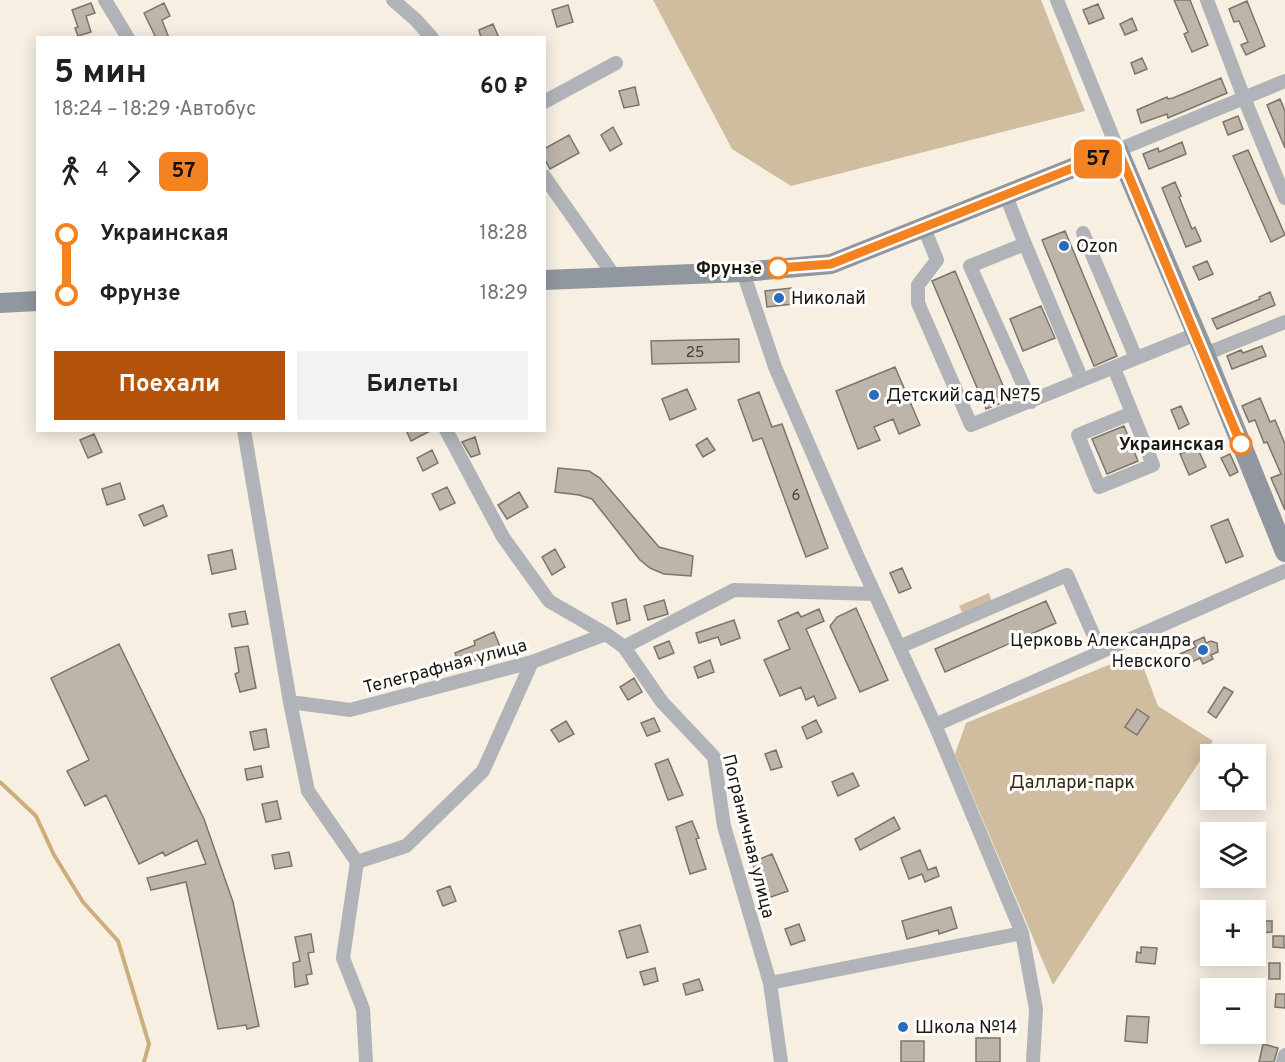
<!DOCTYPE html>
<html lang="ru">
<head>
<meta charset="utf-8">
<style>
	:root { --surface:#fff; --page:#f2f2f2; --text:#202124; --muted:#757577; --accent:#b45309 }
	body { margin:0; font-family:Overpass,sans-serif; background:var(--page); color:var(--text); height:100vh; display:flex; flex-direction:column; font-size:22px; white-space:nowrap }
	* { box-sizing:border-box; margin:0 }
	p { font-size:20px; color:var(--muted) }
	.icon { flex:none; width:33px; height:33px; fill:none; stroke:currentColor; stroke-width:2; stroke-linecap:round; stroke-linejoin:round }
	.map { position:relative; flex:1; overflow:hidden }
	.side { position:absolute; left:36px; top:36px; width:510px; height:396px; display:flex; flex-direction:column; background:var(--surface); border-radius:0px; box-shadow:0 3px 15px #0003 }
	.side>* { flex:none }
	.badge { padding:0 12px; border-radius:9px; font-size:21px; line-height:39px }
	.tools { position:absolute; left:1200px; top:744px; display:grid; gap:12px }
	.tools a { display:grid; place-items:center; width:66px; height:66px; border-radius:0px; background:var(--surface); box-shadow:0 3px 15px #0003; font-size:30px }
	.map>.badge { position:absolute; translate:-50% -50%; box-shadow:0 0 0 3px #fff }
	.legs { display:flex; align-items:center; gap:9px; height:66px; padding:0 18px; font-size:20px }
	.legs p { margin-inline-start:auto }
	.summary { display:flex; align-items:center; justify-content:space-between; height:102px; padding:0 18px }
	h1 { font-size:33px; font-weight:700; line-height:45px }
	.button { display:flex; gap:12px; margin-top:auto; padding:12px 18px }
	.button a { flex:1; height:69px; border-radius:0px; background:var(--accent); color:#fff; font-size:24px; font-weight:700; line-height:69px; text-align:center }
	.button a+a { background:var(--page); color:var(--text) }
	ul { padding:0 18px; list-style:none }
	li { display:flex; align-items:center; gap:21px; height:60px; font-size:22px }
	li i { display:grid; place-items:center; width:9px; height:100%; margin:0 8px; background:currentColor }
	li i::after { content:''; width:15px; height:15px; margin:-8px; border:4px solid; border-radius:50%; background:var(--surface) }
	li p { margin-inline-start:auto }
	li:first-child i { background:linear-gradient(#0000 50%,currentColor 0) }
	li:last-child i { background:linear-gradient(currentColor 50%,#0000 0) }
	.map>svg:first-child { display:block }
	.green { fill:#d0bd9f }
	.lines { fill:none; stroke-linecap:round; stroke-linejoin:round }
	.stream { stroke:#ccae7a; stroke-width:4 }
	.building { fill:#bdb5a9; stroke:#7c756a; stroke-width:1.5 }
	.minor { stroke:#b0b4b9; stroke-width:14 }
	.secondary { stroke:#91979f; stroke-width:20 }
	.line-1-casing { stroke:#fff; stroke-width:14 }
	.line-1 { stroke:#f58220; stroke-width:9 }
	.poi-dot { fill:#286cbd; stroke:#fffdfb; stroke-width:2 }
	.stop-1-dot { fill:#fff; stroke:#f58220; stroke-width:3 }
	.labels { text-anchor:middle; stroke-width:6; stroke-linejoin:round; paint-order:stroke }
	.number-label { font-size:15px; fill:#444039 }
	.poi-label { font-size:18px; fill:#1b1914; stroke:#fffdfb; text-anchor:start }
	.stop-label { font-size:18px; font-weight:bold; fill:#1b1914; stroke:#fffdfb; text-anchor:end }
	.street-label { font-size:18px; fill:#1b1914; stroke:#fffdfb }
	.park-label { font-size:18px; fill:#35270f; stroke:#fffdfb }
</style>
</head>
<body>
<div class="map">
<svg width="1285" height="1062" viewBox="0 0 1285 1062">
	<rect width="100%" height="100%" fill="#f7efe2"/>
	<path class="green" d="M653 0H1041L1085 111 791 186 732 149Z
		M989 593 992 602 963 614 959 606Z
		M1138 653 1158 706 1213 741 1053 985 955 754 966 723Z"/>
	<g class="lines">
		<path class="stream" d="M0 782 36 816 54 855 83 902 118 941 149 1044 144 1062"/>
	</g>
	<path class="building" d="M1174 0H1190L1208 45 1192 52 1184 34 1188 32Z
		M1247 1 1265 46 1246 55 1241 45 1248 42 1239 21 1234 22 1229 9Z
		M91 3 95 13 86 16 91 32 78 36 75 28 78 27 72 10Z
		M164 3 170 16 162 20 169 38H156L144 13Z
		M1098 4 1104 18 1089 24 1083 10Z
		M568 5 573 22 557 27 552 10Z
		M1132 18 1137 30 1125 35 1120 24Z
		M493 24 499 38H481L479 30Z
		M1142 58 1147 69 1135 74 1131 63Z
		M1221 78 1227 93 1168 118 1167 114 1141 123 1137 110 1167 97 1168 99 1173 98Z
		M635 87 639 105 624 108 619 91Z
		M1280 99 1285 111V148L1267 105Z
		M1238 116 1243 129 1228 135 1223 122Z
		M613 127 622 144 610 151 601 135Z
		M569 135 579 153 550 169 544 158V149Z
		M1182 142 1186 154 1149 169 1143 154 1158 148 1159 152Z
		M1248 150 1285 235 1271 242 1233 156Z
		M1175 182 1181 196 1179 197 1192 229 1195 227 1201 241 1186 247 1162 188Z
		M1065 231 1117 356 1094 366 1042 240Z
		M1207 261 1213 274 1199 280 1193 267Z
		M955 271 1009 400 986 409 932 281Z
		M791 288 793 304 767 307 765 291Z
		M1270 292 1275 305 1217 329 1212 319 1260 299 1259 297Z
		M1041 306 1055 338 1023 351 1010 319Z
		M739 339V362L652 364 651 341Z
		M1262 346 1266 356 1232 369 1227 356 1241 350 1243 353Z
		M895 367 920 425 899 434 893 419 874 427 880 440 858 449 836 391Z
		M687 389 696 409 670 420 662 399Z
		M759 392 772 427 782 424 828 548 806 557 762 438 753 441 738 400Z
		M1260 398 1270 422 1275 420 1285 444V510L1271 478 1281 474 1267 442 1264 443 1255 420 1249 422 1242 406Z
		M1181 406 1189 424 1179 429 1171 410Z
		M1124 426 1138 461 1107 474 1092 439Z
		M406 430H432L411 441Z
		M94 434 102 452 88 458 80 440Z
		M475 437 480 454 471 457 462 442Z
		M707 438 715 450 703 457 696 445Z
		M1197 447 1206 467 1189 475 1180 454Z
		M432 450 438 463 423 471 417 458Z
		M1230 454 1238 472 1230 476 1221 458Z
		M558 468 589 471 600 478 659 547 693 556 691 576 664 574 650 568 640 560 592 499 579 495 555 492Z
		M120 483 125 499 107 505 102 489Z
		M447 487 455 503 440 510 432 494Z
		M519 492 528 507 507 519 498 505Z
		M163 505 167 516 144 526 139 515Z
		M1228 519 1243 556 1226 563 1211 526Z
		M555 549 565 567 552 575 542 557Z
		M232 550 236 569 212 574 208 555Z
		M902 568 911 588 899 593 890 573Z
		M626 599 630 620 617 624 612 603Z
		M664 600 668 614 648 620 644 606Z
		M1046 601 1056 623 945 672 935 649Z
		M856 608 888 680 860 692 830 626 837 617Z
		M819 609 824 621 806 629 836 698 818 706 814 696 806 700 801 687 780 696 764 660 790 649 778 621 798 612 801 617Z
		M245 611 248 624 232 627 229 614Z
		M734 620 740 638 721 645 718 637 699 643 696 633Z
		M494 632 501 649 460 667 455 653 475 645 474 641Z
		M1204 637 1206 643 1211 641 1217 643 1218 652 1211 655 1213 659 1203 664 1200 658 1185 665 1180 654 1196 647 1193 642Z
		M669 641 674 653 659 659 654 647Z
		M119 644 204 819 233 902 259 1026 247 1029 246 1025 218 1029 186 882 151 890 147 878 206 864 197 840 165 856 163 852 139 864 106 795 85 806 67 771 89 760 51 678Z
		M248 646 256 688 240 692 235 674 239 672 235 648Z
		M710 660 714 672 698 678 694 667Z
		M634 678 642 692 628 700 620 687Z
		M1224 687 1233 692 1216 718 1208 712Z
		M1137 709 1149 717 1137 735 1125 727Z
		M654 718 660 731 647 736 641 723Z
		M816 720 822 732 807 739 802 727Z
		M566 721 574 734 559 742 551 730Z
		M266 729 269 747 254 750 250 732Z
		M776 750 782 767 771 770 765 754Z
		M668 759 683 795 668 800 655 764Z
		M261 766 263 777 247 780 245 769Z
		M853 773 859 786 838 796 832 782Z
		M277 801 281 819 266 822 262 804Z
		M894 817 900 829 860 850 855 839Z
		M692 821 699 838 696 839 706 869 690 874 676 827Z
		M920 850 928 870 936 867 939 876 925 882 922 874 909 879 901 858Z
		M289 852 292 866 275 869 272 855Z
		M772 854 788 891 765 899 752 862Z
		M450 886 456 901 443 906 437 891Z
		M951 907 957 928 939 934 938 930 907 939 902 921Z
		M1261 921H1272V932L1261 933Z
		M799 924 805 940 791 945 785 929Z
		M640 925 648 952 627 958 619 931Z
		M311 934 314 952 308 953 312 974 306 975 308 984 295 987 293 963 300 961 295 937Z
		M1273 936H1284V948L1273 947Z
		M1141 947 1157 948 1155 964 1136 962 1137 952 1141 953Z
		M1269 963H1280V979H1269Z
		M655 968 658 981 644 985 640 972Z
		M699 979 703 990 686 995 683 984Z
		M1276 994H1285V1008L1275 1007Z
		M1127 1016 1149 1017 1147 1043 1125 1041Z
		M976 1038H1000V1062H976Z
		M901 1041H924V1062H901Z
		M1263 1044 1278 1048 1274 1062H1259Z"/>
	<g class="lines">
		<path class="minor" d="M105 0 128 38
			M393 0 416 20 432 38
			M1057 0 1118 150 1285 81
			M1207 0 1244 98 1285 198
			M544 102 616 63
			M544 176 615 277
			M1006 196 1025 244 970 266 1031 402
			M924 228 937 260 918 285V303L971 425 1196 334
			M1083 233 1136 358
			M1025 244 1082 380
			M743 272 775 367 856 553 935 725 1022 933 1036 1009 1033 1062
			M1205 354 1285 322
			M1114 368 1153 465 1099 487 1078 435 1132 413
			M244 430 290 702 308 791 357 862 343 958 363 1009 366 1062
			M446 430 503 537 549 601 606 634 624 647
			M899 647 1067 575 1101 652
			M290 702 350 710 532 662 606 634
			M935 725 1285 571
			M357 862 406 846 483 771 532 662
			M770 983 1022 933
			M781 1062 770 983 724 826 714 757 662 702 624 647 734 590 875 594
			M1283 1062 1285 1055"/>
		<path class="secondary" d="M544 280 743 272 831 264 1118 150 1205 354 1285 552
			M0 303 38 301"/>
	</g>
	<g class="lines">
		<g class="line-1-casing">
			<path id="line-1" d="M778 268 831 264 1118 150 1241 444"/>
		</g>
		<use href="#line-1" class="line-1"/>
	</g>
	<g class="poi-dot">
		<circle cx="1064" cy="246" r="6"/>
		<circle cx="779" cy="298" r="6"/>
		<circle cx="874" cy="395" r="6"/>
		<circle cx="1203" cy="650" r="6"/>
		<circle cx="903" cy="1027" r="6"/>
	</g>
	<g class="stop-1-dot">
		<circle cx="778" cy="268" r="10"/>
		<circle cx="1241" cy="444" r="10"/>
	</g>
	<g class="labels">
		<g class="number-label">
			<text x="695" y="357">25</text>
			<text x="796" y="500">6</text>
		</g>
		<g class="poi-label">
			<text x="1076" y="252">Ozon</text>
			<text x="791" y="304">Николай</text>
			<text x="886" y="401">Детский сад №75</text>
			<text x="1191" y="646" text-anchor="end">Церковь Александра<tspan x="1191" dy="21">Невского</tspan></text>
			<text x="915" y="1033">Школа №14</text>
		</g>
		<g class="stop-label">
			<text x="762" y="274">Фрунзе</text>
			<text x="1224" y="450">Украинская</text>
		</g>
		<g class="street-label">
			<text transform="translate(445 666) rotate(-15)" y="6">Телеграфная улица</text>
			<text transform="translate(749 836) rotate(76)" y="6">Пограничная улица</text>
		</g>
		<g class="park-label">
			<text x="1072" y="788">Даллари-парк</text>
		</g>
	</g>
</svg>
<div class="tools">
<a><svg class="icon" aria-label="locate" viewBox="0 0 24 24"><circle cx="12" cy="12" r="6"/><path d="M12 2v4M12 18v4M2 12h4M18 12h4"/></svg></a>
<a><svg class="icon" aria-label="layers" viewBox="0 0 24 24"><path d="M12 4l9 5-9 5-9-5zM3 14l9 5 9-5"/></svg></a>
<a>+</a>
<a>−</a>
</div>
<b class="badge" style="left:1098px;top:159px;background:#f58220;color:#111">57</b>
<section class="side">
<div class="summary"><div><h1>5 мин</h1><p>18:24 – 18:29 · Автобус</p></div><b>60 ₽</b></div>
<div class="legs"><svg class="icon" aria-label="walk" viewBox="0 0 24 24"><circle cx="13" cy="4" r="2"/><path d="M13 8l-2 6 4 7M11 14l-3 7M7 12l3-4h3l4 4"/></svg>4<svg class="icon" aria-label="forward" viewBox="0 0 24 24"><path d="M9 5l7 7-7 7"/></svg><b class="badge" style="background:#f58220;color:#111">57</b></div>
<ul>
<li><i style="color:#f58220"></i><b>Украинская</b><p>18:28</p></li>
<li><i style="color:#f58220"></i><b>Фрунзе</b><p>18:29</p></li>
</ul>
<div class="button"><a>Поехали</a><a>Билеты</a></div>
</section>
</div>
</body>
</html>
